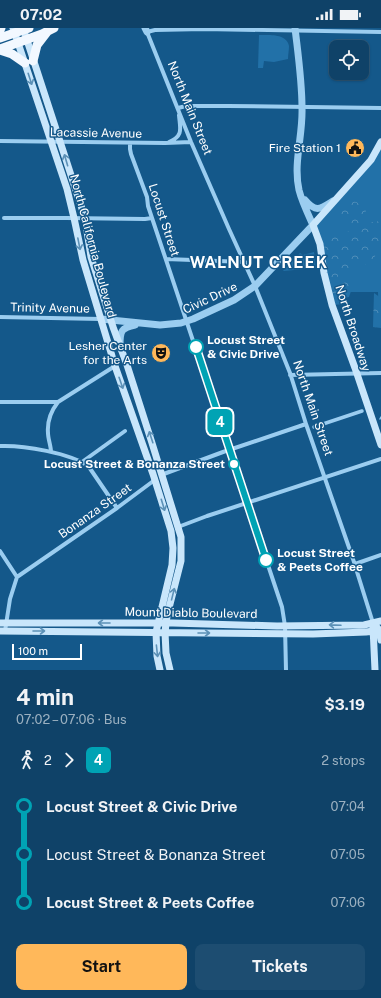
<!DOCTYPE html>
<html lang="en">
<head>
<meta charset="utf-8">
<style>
	:root { --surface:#0f4268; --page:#1d4d71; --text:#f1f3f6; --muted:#9bb0c0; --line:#2f5b7c; --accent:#ffb85a }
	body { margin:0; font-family:"Public Sans",sans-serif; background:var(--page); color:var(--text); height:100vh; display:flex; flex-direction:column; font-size:15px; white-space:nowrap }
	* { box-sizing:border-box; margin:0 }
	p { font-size:13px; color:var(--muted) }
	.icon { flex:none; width:22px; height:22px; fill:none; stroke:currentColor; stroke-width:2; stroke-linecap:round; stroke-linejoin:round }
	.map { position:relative; height:642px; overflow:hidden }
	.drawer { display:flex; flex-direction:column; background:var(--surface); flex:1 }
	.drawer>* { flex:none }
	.badge { padding:0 8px; border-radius:6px; font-size:14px; line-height:26px }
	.fabs { position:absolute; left:329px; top:12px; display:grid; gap:8px }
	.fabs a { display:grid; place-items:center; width:40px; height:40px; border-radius:8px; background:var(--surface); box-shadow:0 1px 3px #0004,0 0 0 1px var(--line); font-size:20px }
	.scale { position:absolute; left:12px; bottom:10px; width:70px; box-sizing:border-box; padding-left:4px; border:2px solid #fff; border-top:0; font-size:11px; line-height:14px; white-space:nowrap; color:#fff; -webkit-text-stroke:3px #14588a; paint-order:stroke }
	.map>.badge { position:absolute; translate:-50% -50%; box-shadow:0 0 0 2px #fff }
	.legs { display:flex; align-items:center; gap:6px; height:44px; padding:0 16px; font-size:13px }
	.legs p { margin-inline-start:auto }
	.head { display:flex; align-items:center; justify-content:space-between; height:68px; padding:0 16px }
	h1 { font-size:22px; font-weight:700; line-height:30px }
	.primary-button { display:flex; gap:8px; margin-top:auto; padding:8px 16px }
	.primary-button a { flex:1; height:46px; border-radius:8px; background:var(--accent); color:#111; font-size:16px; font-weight:700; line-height:46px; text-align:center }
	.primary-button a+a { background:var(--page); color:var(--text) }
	ul { padding:0 16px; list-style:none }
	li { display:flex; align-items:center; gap:14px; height:48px; font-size:15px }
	li i { display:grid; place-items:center; width:6px; height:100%; margin:0 5px; background:currentColor }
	li i::after { content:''; width:10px; height:10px; margin:-5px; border:3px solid; border-radius:50%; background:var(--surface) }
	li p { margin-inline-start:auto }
	li:first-child i { background:linear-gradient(#0000 50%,currentColor 0) }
	li:last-child i { background:linear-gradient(currentColor 50%,#0000 0) }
	.status { display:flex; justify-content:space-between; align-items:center; height:28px; padding:0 20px; background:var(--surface); direction:ltr }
	.status svg { height:11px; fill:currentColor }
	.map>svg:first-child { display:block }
	.green { fill:#2271a8 }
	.forest { fill:url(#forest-crowns) }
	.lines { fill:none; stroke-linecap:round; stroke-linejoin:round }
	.stream { stroke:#8ccbf3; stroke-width:1.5 }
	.pedestrian { stroke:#9bcdf0; stroke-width:3.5 }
	.minor { stroke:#9bcdf0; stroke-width:4 }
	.tertiary { stroke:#9bcdf0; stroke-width:7 }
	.secondary { stroke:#c9e6fb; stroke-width:7 }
	.trunk { stroke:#f2f8ff; stroke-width:9 }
	.oneway { stroke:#5c91b7 }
	.line-1-casing { stroke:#fff; stroke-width:9 }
	.line-1 { stroke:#00a3b4; stroke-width:6 }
	.stop-1-dot { fill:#fff; stroke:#00a3b4; stroke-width:2 }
	.labels { text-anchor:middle; stroke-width:3; stroke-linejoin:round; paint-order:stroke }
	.street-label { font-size:12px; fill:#fff; stroke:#14588a }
	.poi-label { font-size:12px; fill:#fff; stroke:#14588a; text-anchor:end }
	.stop-label { font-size:12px; font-weight:bold; fill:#fff; stroke:#14588a; text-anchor:start }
	.district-label { font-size:16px; font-weight:bold; letter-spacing:1px; fill:#fff; stroke:#14588a }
</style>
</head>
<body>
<div class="status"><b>07:02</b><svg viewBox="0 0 49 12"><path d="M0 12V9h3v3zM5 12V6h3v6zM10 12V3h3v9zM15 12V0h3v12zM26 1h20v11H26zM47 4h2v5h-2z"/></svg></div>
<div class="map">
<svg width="381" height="642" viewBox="0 0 381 642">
	<defs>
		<pattern id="forest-crowns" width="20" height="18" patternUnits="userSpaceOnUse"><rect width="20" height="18" fill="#2271a8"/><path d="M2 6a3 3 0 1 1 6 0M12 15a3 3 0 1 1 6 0" fill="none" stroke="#4e8db9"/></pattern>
	</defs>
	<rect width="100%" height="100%" fill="#14588a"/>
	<path class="green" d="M259 7C268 7 287 5 289 18 289 22 288 27 288 31L274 34 264 33 263 40H258Z
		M381 114V298H379L378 264H329L313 197Z"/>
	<path class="forest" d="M351 172 361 176 366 182 364 195 381 193V219L376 225 373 234 366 237 363 233 357 242 338 246V250L349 249 355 258 351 263 349 269 344 270 345 276 332 277 321 220 330 203 337 209 342 219 349 213 345 206 350 202 344 195 331 188 337 181Z
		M314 224 316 240 283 243 300 225 303 227Z
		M374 265 381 270V300L373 299Z"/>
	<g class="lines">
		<path class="stream" d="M380 391 381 389"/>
		<path class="pedestrian" d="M314 399 362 383"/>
		<path class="minor" d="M178 80 186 78H228L381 80
			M0 113 165 115 191 114
			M169 114C184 108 180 100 179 87
			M130 115V121L131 126 147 169 148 178 282 579 285 598 286 642
			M4 190H66L145 191 152 190
			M166 231 245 234
			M0 289 101 291
			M290 347 381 345
			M0 374H58L115 338
			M0 418C22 417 72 425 89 439L117 480
			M51 424C51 418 48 411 48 405 47 393 51 383 58 374
			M82 434 125 403
			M161 447 223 424 306 396
			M178 499 207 488 381 431
			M0 523 17 549
			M355 536 381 527
			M373 595 353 531 306 396 290 345 255 258 229 201 191 114 147 4 155 2 204 1 381 4
			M5 603 10 571 17 549 117 480 156 451"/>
		<path class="tertiary" d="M145 0 147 4
			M305 172C316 185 320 181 333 173
			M101 291 160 297 181 295 193 291 234 272 255 258 313 197C308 186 302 174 299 162 293 135 303 108 302 80 302 53 298 26 295 0
			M120 317C120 303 121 300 135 297"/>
		<path class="secondary" d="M13 0 67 161 74 190 83 232 115 338 153 446 171 503 173 520 172 537 156 604 157 628 160 642
			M23 0 85 190 91 229 113 299 127 337 152 415 181 509V533L167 588 165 604 166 625 170 642
			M381 114 371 132 313 197 320 216 324 245 332 277 355 340 381 417
			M0 595H173L277 598 364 597 381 593
			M376 598 379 602 381 612
			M373 599 375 642
			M0 603 313 606 366 604 381 602"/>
		<path class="trunk" d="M0 2 1 0
			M0 10 29 0
			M0 21 42 6 54 0
			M0 22 12 26 25 35
			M33 33 37 17 47 4"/>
	</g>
	<defs><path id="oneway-shaft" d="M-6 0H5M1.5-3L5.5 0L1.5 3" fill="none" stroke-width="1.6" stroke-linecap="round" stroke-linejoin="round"/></defs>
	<g class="oneway">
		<use href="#oneway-shaft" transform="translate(30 51) rotate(72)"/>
		<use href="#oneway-shaft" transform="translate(66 132) rotate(-106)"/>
		<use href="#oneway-shaft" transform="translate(79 216) rotate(79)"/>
		<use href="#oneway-shaft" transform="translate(121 355) rotate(71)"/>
		<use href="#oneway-shaft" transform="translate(151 409) rotate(-108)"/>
		<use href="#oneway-shaft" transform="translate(163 477) rotate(73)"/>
		<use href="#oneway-shaft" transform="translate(173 566) rotate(-76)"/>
		<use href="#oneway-shaft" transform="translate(104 595) rotate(180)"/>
		<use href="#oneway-shaft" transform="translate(335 597) rotate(-178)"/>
		<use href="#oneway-shaft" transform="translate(39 603)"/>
		<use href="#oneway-shaft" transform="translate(204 605)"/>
		<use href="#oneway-shaft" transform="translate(157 623) rotate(84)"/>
	</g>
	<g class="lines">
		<g class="line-1-casing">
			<path id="line-1" d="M196 319 266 532"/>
		</g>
		<use href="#line-1" class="line-1"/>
	</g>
	<defs>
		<g id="civic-disc" transform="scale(1)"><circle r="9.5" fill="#ffb85a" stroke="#14588a"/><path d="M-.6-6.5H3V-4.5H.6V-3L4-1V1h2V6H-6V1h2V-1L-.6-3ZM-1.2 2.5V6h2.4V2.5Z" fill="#111"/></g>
		<g id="theatre-disc" transform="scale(1)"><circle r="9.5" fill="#ffb85a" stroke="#14588a"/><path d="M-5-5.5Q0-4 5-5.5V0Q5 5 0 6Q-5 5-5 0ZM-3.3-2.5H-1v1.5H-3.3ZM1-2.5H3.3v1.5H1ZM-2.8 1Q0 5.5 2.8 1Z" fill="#111"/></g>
	</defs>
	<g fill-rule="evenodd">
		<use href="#civic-disc" x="355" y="120"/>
		<use href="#theatre-disc" x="161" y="325"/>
	</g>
	<g class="stop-1-dot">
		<circle cx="196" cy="319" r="7"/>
		<circle cx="234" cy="436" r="5"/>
		<circle cx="266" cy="532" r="7"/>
	</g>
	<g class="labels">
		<g class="street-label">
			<text transform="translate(190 80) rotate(68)" y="4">North Main Street</text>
			<text transform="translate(96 105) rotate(1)" y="4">Lacassie Avenue</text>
			<text transform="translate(164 192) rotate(72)" y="4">Locust Street</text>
			<text transform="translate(93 218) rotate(75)" y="4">North California Boulevard</text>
			<text transform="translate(210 270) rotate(-25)" y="4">Civic Drive</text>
			<text transform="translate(50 280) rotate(1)" y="4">Trinity Avenue</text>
			<text transform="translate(353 300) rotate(72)" y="4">North Broadway</text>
			<text transform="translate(313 380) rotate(71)" y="4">North Main Street</text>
			<text transform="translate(95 483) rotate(-35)" y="4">Bonanza Street</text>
			<text transform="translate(191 585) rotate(1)" y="4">Mount Diablo Boulevard</text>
		</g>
		<g class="poi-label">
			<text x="341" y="124">Fire Station 1</text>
			<text x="147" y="322">Lesher Center<tspan x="147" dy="14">for the Arts</tspan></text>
		</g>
		<g class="stop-label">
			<text x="207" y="316">Locust Street<tspan x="207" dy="14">&amp; Civic Drive</tspan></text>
			<text x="225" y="440" text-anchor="end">Locust Street &amp; Bonanza Street</text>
			<text x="277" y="529">Locust Street<tspan x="277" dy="14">&amp; Peets Coffee</tspan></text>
		</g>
		<g class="district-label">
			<text x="259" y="240">WALNUT CREEK</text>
		</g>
	</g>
</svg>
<div class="fabs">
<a><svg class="icon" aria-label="locate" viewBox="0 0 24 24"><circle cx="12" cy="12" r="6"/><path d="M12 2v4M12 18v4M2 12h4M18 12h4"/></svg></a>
</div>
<div class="scale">100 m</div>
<b class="badge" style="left:220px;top:394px;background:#00a3b4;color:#fff">4</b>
</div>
<section class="drawer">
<div class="head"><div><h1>4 min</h1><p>07:02 – 07:06 · Bus</p></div><b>$3.19</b></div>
<div class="legs"><svg class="icon" aria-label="walk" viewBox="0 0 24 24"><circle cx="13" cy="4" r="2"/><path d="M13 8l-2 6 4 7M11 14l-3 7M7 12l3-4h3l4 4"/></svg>2<svg class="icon" aria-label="forward" viewBox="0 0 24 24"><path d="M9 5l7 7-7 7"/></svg><b class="badge" style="background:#00a3b4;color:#fff">4</b><p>2 stops</p></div>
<ul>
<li><i style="color:#00a3b4"></i><b>Locust Street &amp; Civic Drive</b><p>07:04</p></li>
<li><i style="color:#00a3b4"></i><span>Locust Street &amp; Bonanza Street</span><p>07:05</p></li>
<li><i style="color:#00a3b4"></i><b>Locust Street &amp; Peets Coffee</b><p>07:06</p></li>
</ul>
<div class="primary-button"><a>Start</a><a>Tickets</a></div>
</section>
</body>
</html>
